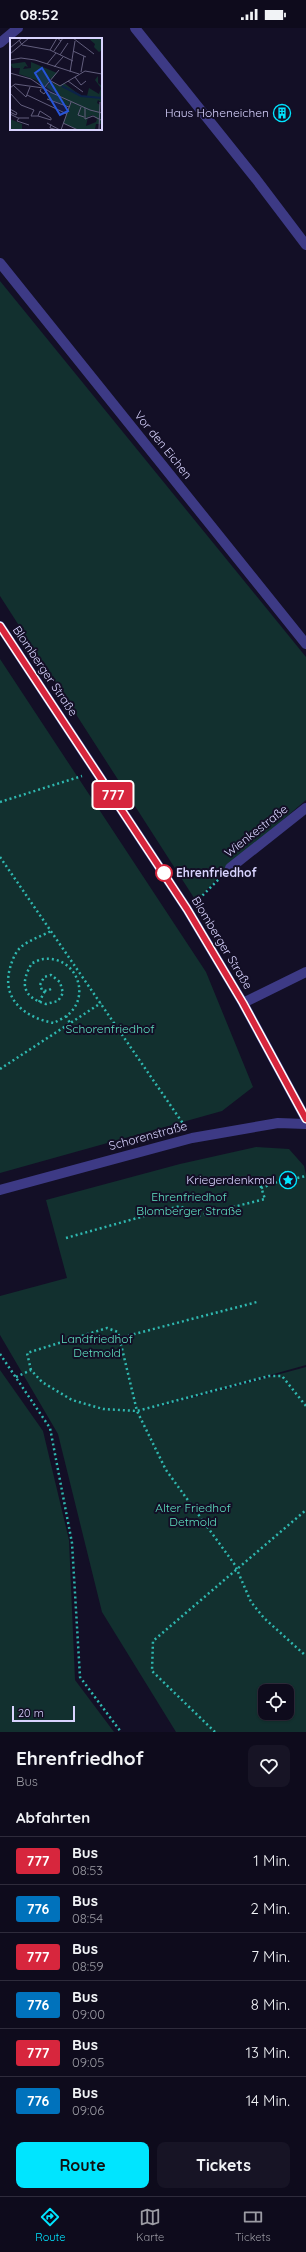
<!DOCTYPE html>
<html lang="de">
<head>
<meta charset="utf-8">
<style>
	:root { --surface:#0e0b1c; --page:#171425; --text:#f1f3f6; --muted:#9b9ba3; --line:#2e2b3b; --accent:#00e5ff }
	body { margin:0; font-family:Quicksand,sans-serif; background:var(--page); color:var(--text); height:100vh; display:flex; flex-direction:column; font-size:15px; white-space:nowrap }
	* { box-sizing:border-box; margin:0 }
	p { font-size:13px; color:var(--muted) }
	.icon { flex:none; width:22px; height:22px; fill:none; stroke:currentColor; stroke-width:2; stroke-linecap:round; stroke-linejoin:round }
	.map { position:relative; height:1704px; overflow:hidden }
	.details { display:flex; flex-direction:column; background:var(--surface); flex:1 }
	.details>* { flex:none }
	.badge { padding:0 8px; border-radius:3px; font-size:14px; line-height:26px }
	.buttons { position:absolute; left:258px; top:1656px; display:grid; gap:8px }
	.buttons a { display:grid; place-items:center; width:36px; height:36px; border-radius:8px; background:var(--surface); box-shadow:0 1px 3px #0004,0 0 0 1px var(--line); font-size:20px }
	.scale { position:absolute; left:12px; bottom:10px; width:63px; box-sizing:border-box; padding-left:4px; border:2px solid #d9d4ff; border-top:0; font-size:11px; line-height:14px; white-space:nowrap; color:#d9d4ff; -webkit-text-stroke:3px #130f26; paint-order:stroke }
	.map>.badge { position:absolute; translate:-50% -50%; box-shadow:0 0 0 2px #fff }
	h2 { padding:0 16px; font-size:15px; line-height:36px }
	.round { display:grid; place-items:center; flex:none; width:42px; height:42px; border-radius:8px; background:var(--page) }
	.head { display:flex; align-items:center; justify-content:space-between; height:68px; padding:0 16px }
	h1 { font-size:19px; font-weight:700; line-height:30px }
	.primary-button { display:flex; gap:8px; margin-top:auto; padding:8px 16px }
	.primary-button a { flex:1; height:46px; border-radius:8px; background:var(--accent); color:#111; font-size:16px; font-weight:700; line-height:46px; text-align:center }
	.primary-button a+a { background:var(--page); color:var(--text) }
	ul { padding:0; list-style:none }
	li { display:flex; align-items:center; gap:12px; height:48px; padding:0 16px; border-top:1px solid var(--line) }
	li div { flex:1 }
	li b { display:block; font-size:15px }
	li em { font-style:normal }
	li .badge { min-width:44px; font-weight:700; text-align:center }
	.status { display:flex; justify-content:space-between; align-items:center; height:28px; padding:0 20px; background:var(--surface); direction:ltr }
	.status svg { height:11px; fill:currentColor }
	.tab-bar { display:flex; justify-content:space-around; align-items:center; height:56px; border-top:1px solid var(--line); background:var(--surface); font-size:11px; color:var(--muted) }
	.tab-bar a { display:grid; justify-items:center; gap:2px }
	.tab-bar .active { color:var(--accent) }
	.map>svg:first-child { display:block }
	.green { fill:#12302f; fill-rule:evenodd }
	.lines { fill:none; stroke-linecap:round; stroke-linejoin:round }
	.path { stroke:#2fb8b0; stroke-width:2.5; stroke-dasharray:2 3; stroke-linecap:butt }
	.minor { stroke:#3d3a85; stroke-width:10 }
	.line-casing { stroke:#fff; stroke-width:9 }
	.line { stroke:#d7263d; stroke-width:6 }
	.stop-dot { fill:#fff; stroke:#d7263d; stroke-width:2 }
	.labels { text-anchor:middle; stroke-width:4; stroke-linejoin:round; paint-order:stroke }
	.poi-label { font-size:12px; fill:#d9d4ff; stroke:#130f26; text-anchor:end }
	.street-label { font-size:12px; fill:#d9d4ff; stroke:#130f26 }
	.stop-label { font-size:12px; font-weight:bold; fill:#d9d4ff; stroke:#130f26; text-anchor:start }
	.park-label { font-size:12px; fill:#5fe0c0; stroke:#130f26 }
	.inset-river { fill:none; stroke:#0c2248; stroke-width:2 }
	.inset-road { fill:none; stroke:#625e7d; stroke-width:1 }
	.view { fill:#2655da; fill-opacity:0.15; stroke:#2655da; stroke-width:2 }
	.inset-edge { fill:none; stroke:#d9d4ff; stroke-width:2 }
</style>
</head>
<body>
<div class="status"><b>08:52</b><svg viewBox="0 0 49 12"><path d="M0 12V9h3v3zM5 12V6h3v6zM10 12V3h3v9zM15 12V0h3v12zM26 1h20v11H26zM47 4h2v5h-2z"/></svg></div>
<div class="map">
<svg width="306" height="1704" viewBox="0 0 306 1704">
	<rect width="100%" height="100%" fill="#130f26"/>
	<path class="green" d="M0 253 306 629V772L229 838 196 873 0 568Z
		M0 631 206 944 253 1059 222 1083 0 1145Z
		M256 1119 289 1121 304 1138 306 1147V1337L131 1386 306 1339V1704H176L102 1584 58 1406 0 1307V1268L67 1250 46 1172 180 1136ZM265 1663H287V1685H265Z
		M0 1342 43 1403 69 1512 75 1652 114 1704H0Z"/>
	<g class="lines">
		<path class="path" d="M0 774 82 748
			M0 829 184 1097
			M199 871 220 850
			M51 961 47 963 42 962 40 957 44 949 51 947 60 954 63 965 58 973 46 976C22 969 20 955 32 935 36 934 40 931 44 931 74 928 91 964 70 985 66 989 59 992 54 995 26 990 1 972 10 940 12 933 15 924 21 919 29 912 42 908 51 903
			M39 974 45 963
			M66 988 70 995
			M0 1041 101 975
			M280 1153 286 1144 297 1150
			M261 1160 280 1153 290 1160 297 1150 306 1148
			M66 1210 180 1178 197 1188 265 1171 259 1153
			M119 1310 257 1274
			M0 1326 50 1400 72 1515 80 1649 121 1704
			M31 1342 27 1325 107 1300 118 1304 137 1383 166 1442 235 1537 251 1574 264 1590 306 1628
			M16 1349 31 1342 42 1354 72 1372 103 1381 137 1383 269 1348H282L306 1378
			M215 1704 152 1643 153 1613 306 1482"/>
		<path class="minor" d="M135 0 256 151 306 217
			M0 15 18 0
			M0 235 306 616
			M0 598 187 881 243 975 306 1091
			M230 840 306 780
			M243 975 306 944
			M0 1162 192 1110 278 1095 306 1096"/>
	</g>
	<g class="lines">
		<g class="line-casing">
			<path id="line" d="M0 598 187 881 243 975 306 1091"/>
		</g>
		<use href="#line" class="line"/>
	</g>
	<defs>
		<g id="building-ring" transform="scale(0.9)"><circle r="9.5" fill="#130f26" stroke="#00e5ff" stroke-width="1.5"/><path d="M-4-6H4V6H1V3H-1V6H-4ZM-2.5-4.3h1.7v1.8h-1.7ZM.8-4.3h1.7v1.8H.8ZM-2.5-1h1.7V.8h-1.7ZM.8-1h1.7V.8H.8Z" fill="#00e5ff"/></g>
		<g id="sight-ring" transform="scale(0.9)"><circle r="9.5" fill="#130f26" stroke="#00e5ff" stroke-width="1.5"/><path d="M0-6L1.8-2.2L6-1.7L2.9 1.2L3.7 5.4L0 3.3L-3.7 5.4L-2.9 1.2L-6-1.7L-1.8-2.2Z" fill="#00e5ff"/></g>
	</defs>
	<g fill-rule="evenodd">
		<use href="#building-ring" x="282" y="85"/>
		<use href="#sight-ring" x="288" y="1152"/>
	</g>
	<circle class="stop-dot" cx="164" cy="845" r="8"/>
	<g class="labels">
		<g class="poi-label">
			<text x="269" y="89">Haus Hoheneichen</text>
			<text x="275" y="1156">Kriegerdenkmal</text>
		</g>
		<g class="street-label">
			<text transform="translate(163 417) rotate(51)" y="4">Vor den Eichen</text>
			<text transform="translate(45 643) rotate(56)" y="4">Blomberger Straße</text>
			<text transform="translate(256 803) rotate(-38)" y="4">Wienkestraße</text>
			<text transform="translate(222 915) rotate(59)" y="4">Blomberger Straße</text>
			<text transform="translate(148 1108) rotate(-15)" y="4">Schorenstraße</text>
		</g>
		<g class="stop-label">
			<text x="176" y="849">Ehrenfriedhof</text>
		</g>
		<g class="park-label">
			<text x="110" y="1005">Schorenfriedhof</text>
			<text x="189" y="1173">Ehrenfriedhof<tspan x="189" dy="14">Blomberger Straße</tspan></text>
			<text x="97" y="1315">Landfriedhof<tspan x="97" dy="14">Detmold</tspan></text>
			<text x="193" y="1484">Alter Friedhof<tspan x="193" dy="14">Detmold</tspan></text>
		</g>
	</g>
	<g transform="translate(10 10)">
		<rect width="92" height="92" fill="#130f26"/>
		<path d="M78 0H92V12L89 14 84 9 85 6ZM15 24 18 29 15 28 13 31 21 30V24L47 35 42 41 38 40 39 44 34 49 26 42 9 36 10 30H3L0 26ZM88 38V45L92 48V65L88 62 87 65 90 67 91 86H86L85 91 69 92 53 85 61 65 36 49 41 44 49 48 54 45 71 58H77L79 50 89 56 91 50 85 42ZM83 77 87 81 86 84 76 88 78 79ZM40 54 60 64 59 68 38 61ZM0 81 12 86V91L0 92Z" fill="#12302f" fill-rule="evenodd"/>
		<path class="inset-river" d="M52 48 71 58 92 60"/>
		<path class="inset-road" d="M63 0 84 16M9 2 12 7 40 12 63 23M0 10 12 0M40 12 47 0 51 3M44 13 53 0M63 13 76 19M0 16 19 0M50 17 58 5M0 22 11 20 25 22 69 36M37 26 46 15M44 29 53 19M60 34 65 3M71 34 74 18M0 35 21 41 40 54 80 72 92 75M65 39 71 47 76 43M41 43 50 48 75 33 92 36M58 43 73 54M3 47 16 59 20 49M0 50 5 46 33 50M34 50 49 32M31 51 30 53 34 56 37 52M0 55 11 67 24 72 21 78H28M17 57 57 76M37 61 59 69M71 69 68 77 74 79M75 70V81L83 78 91 82M0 71 7 75 6 77 0 74M30 73 41 80V82L28 78ZM0 76 8 80H19M9 80 7 83 19 87M37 85 50 92M53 85 68 92M41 86 40 90 48 92M51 92 61 64M89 92 90 64"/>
		<path class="view" d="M32 30 58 73 50 77 25 35Z"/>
		<rect width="92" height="92" class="inset-edge"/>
	</g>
</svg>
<div class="buttons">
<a><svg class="icon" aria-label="locate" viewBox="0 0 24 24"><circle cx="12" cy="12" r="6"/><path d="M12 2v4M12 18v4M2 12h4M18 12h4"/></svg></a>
</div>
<div class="scale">20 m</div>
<b class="badge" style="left:113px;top:767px;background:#d7263d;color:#fff">777</b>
</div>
<section class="details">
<div class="head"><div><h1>Ehrenfriedhof</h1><p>Bus</p></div><a class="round"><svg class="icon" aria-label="heart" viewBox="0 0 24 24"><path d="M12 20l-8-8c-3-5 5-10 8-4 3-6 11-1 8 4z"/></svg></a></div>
<h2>Abfahrten</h2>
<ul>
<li><span class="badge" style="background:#d7263d;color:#fff">777</span><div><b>Bus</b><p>08:53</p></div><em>1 Min.</em></li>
<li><span class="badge" style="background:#0072bc;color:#fff">776</span><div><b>Bus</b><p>08:54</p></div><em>2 Min.</em></li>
<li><span class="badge" style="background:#d7263d;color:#fff">777</span><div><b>Bus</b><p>08:59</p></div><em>7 Min.</em></li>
<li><span class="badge" style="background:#0072bc;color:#fff">776</span><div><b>Bus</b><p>09:00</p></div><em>8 Min.</em></li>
<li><span class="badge" style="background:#d7263d;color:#fff">777</span><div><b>Bus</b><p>09:05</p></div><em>13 Min.</em></li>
<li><span class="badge" style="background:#0072bc;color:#fff">776</span><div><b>Bus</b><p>09:06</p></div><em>14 Min.</em></li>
</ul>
<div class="primary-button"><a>Route</a><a>Tickets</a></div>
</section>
<nav class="tab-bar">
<a class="active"><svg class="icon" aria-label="directions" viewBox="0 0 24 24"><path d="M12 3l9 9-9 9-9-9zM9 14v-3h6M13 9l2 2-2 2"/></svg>Route</a>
<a><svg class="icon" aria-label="map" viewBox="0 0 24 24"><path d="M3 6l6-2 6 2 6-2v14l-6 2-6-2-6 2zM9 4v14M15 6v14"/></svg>Karte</a>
<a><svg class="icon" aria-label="tickets" viewBox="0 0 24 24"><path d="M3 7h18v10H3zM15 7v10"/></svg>Tickets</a>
</nav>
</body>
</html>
